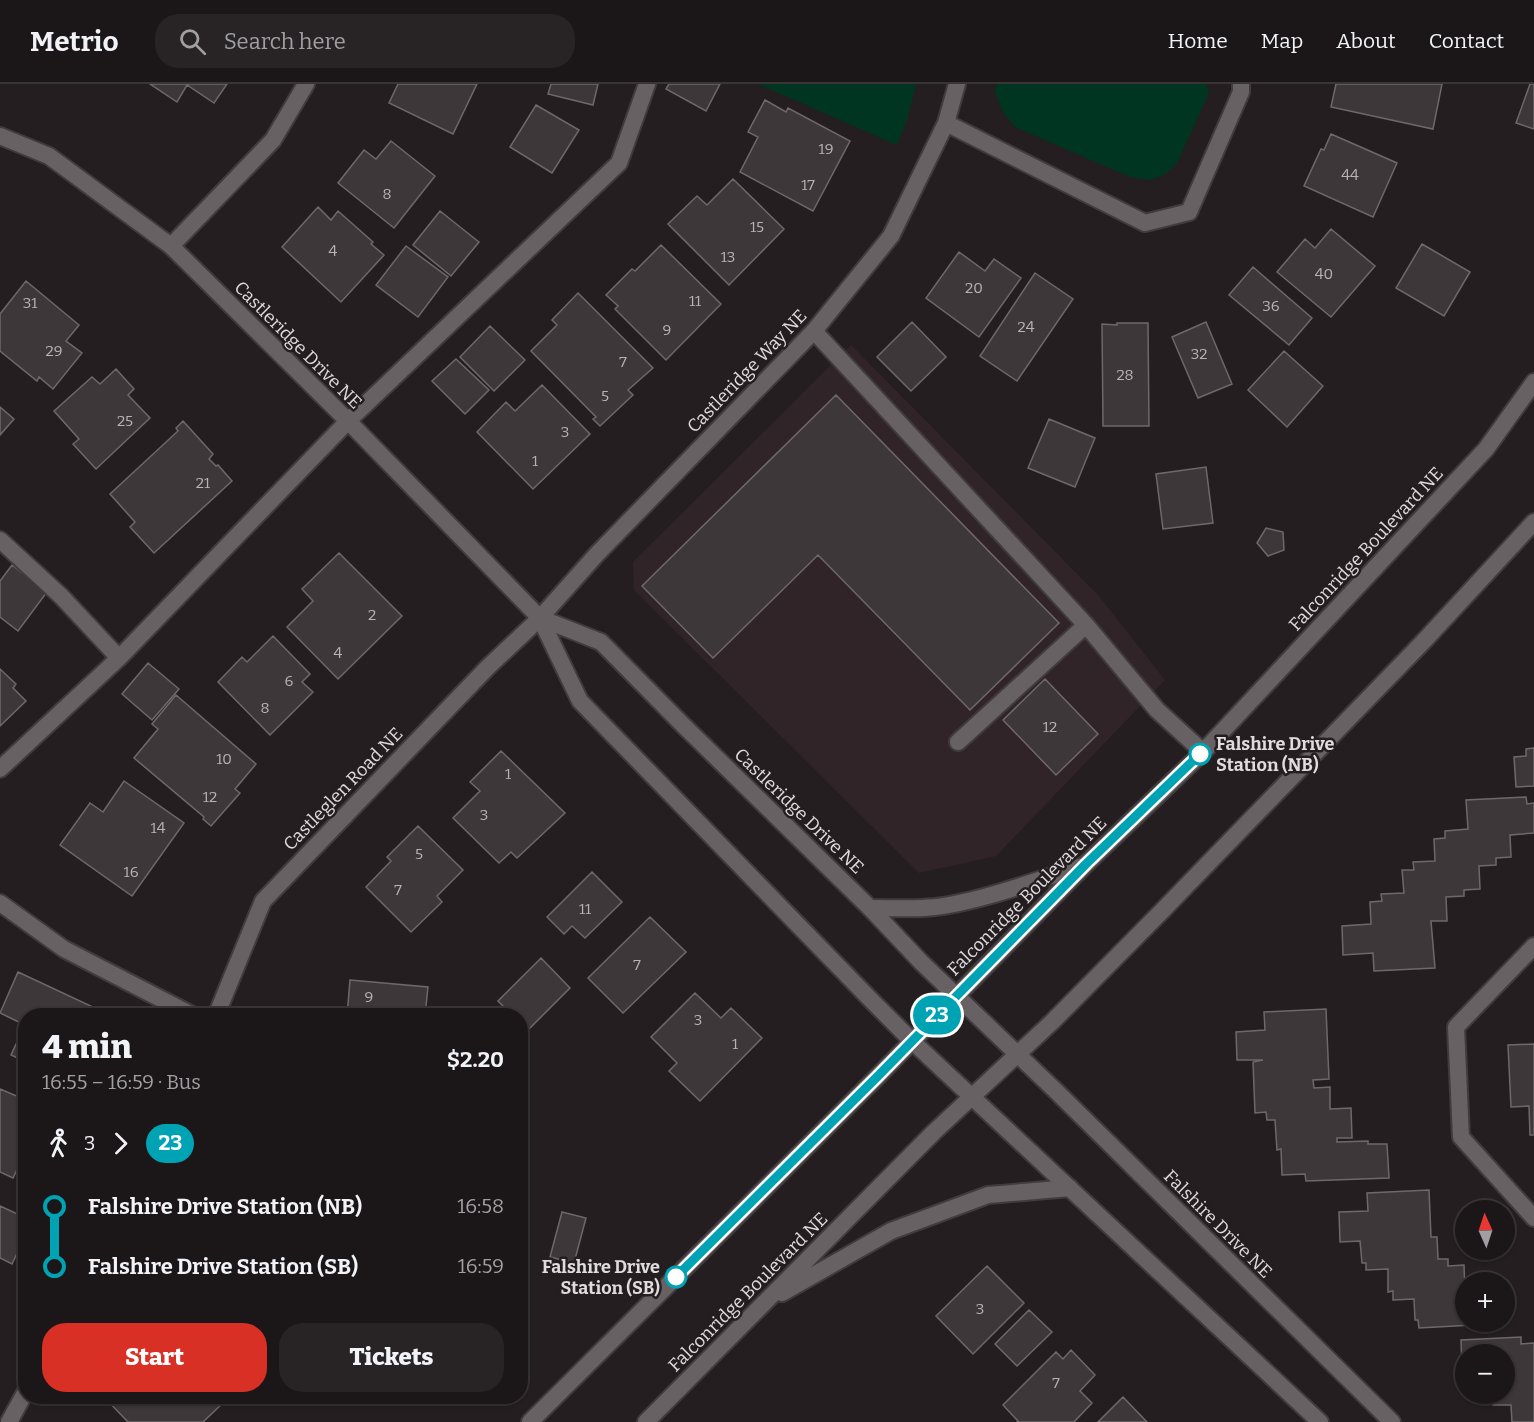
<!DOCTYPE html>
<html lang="en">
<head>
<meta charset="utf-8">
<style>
	:root { --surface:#1b1618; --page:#282325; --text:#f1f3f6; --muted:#a09fa2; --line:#393537; --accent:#d93025 }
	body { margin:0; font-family:Bitter,serif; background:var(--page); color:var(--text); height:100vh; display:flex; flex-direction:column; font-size:22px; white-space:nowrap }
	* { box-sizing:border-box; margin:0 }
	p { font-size:20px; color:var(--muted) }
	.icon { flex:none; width:33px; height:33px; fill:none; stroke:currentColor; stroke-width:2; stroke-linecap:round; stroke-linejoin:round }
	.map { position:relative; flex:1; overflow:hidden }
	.side { position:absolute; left:18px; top:924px; width:510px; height:396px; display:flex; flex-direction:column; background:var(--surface); border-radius:24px; box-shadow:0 2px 4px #0004,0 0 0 2px var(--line) }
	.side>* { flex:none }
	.badge { padding:0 12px; border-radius:20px; font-size:21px; line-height:39px }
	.needle { width:39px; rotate:357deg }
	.buttons { position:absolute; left:1455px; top:1116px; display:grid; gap:12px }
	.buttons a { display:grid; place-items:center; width:60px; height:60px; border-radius:50%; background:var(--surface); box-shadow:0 2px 4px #0004,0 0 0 2px var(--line); font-size:30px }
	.map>.badge { position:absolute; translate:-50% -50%; box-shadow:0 0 0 3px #fff }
	.legs { display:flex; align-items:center; gap:9px; height:66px; padding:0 24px; font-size:20px }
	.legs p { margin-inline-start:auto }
	.overview { display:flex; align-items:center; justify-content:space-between; height:102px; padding:0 24px }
	h1 { font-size:33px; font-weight:800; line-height:45px }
	.button { display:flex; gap:12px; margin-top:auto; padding:12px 24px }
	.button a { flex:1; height:69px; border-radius:24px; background:var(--accent); color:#fff; font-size:24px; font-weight:800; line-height:69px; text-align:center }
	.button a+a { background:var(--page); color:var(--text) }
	ul { padding:0 24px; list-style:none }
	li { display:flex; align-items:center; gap:21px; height:60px; font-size:22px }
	li i { display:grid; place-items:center; width:9px; height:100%; margin:0 8px; background:currentColor }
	li i::after { content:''; width:15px; height:15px; margin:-8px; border:4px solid; border-radius:50%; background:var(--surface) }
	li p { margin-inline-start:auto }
	li:first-child i { background:linear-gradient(#0000 50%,currentColor 0) }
	li:last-child i { background:linear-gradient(currentColor 50%,#0000 0) }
	header { display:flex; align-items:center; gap:36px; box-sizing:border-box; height:84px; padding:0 30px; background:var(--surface); border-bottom:2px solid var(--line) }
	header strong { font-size:28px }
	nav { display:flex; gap:33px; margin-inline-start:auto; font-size:21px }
	.search { width:420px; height:54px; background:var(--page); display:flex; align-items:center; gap:15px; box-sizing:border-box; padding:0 21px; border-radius:24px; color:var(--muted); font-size:22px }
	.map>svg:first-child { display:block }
	.built { fill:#312429 }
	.green { fill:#003521 }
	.building { fill:#3e373a; stroke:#6f686b; stroke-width:1.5 }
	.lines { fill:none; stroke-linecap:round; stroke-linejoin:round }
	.service-casing { stroke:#403b3d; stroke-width:20 }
	.minor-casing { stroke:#403b3d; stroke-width:20 }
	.tertiary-casing { stroke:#403b3d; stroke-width:20 }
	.secondary-casing { stroke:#403b3d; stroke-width:20 }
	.service { stroke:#686164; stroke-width:16 }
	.minor { stroke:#686164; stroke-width:16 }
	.tertiary { stroke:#686164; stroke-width:16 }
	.secondary { stroke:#686164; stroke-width:16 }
	.line-1-casing { stroke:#fff; stroke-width:14 }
	.line-1 { stroke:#00a3b4; stroke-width:9 }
	.stop-1-dot { fill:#fff; stroke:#00a3b4; stroke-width:3 }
	.labels { text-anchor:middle; stroke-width:5; stroke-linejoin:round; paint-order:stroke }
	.number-label { font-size:15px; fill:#b8b3b4 }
	.street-label { font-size:18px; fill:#e0dcdd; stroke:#241e20 }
	.stop-label { font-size:18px; font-weight:bold; fill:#e0dcdd; stroke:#241e20; text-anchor:start }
</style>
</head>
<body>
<header>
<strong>Metrio</strong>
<div class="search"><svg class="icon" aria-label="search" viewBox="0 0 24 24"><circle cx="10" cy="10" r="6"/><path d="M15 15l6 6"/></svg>Search here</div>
<nav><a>Home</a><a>Map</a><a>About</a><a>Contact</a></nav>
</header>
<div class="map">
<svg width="1534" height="1338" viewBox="0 0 1534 1338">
	<rect width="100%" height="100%" fill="#241e20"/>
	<path class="built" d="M851 261 1098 511 1165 596 996 772 919 789 634 506 633 478Z"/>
	<path class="green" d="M758 0H916L907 36 897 61Z
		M997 0H1206L1209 9 1177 79 1164 91 1150 96 1130 93 1015 43 1002 27 995 7Z"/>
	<path class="building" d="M150 0H227L214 19 187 1 177 18Z
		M398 0H477L453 50 389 19Z
		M551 0H598L593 21 548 10Z
		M669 0H720L706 27 666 5Z
		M1336 0H1442L1433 45 1331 23Z
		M1530 0H1534V45L1516 39Z
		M765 16 786 28 788 24 850 57 813 127 740 88 758 53 748 48Z
		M536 21 579 46 552 89 510 63Z
		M1331 50 1397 79 1373 133 1304 102 1321 65 1324 66Z
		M391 57 435 92 394 144 338 99 364 66 376 75Z
		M733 95 784 145 729 201 668 140 697 112 707 121Z
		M318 123 331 136 338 127 373 158 371 160 384 171 341 218 282 163Z
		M440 127 479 158 451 192 413 161Z
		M1331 145 1375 182 1331 233 1277 188 1305 155 1315 164Z
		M1422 160 1470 188 1444 232 1396 204Z
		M661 161 721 220 666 276 615 225 618 222 606 211 632 185 635 187Z
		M406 162 448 193 418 233 376 201Z
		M959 168 985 187 994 175 1021 194 979 253 926 214Z
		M1253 183 1312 234 1289 261 1229 211Z
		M1035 189 1073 215 1017 297 980 272Z
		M26 197 79 241 66 257 82 269 53 305 39 293 37 297 0 267V230Z
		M578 209 653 284 628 306 633 311 600 342 593 335 596 333 531 267 557 241 552 236Z
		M912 238 946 273 911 307 877 273Z
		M1206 238 1232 300 1198 314 1172 253Z
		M1117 239H1148L1149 342H1103L1102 240 1117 241Z
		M490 242 525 276 494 307 460 273Z
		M1284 267 1323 302 1287 343 1248 306Z
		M456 275 489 306 465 330 432 297Z
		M116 285 134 305 128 311 150 334 96 385 73 360 79 355 54 327 92 293 100 300Z
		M542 301 590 350 533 405 477 348 506 318 515 327Z
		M836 311 1059 539 970 626 818 471 713 574 642 502Z
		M0 323 14 335 0 351Z
		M1049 335 1095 354 1075 403 1028 384Z
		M183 337 213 370 209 375 216 382 218 381 232 397 154 469 130 443 135 438 110 410 178 347 176 344Z
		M1206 383 1213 439 1163 445 1156 390Z
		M1266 444 1283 448 1284 466 1268 472 1257 459Z
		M339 469 402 532 338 595 287 543 313 517 302 505Z
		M12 481 47 508 18 547 0 533V497Z
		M273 552 310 590 302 598 313 608 270 651 218 598 242 573 247 578Z
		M148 579 179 605 152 636 122 610Z
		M0 585 16 600 13 604 26 617 0 642Z
		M1045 595 1098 650 1056 691 1003 636Z
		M176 611 256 680 235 705 240 709 211 742 203 735 204 733 134 674 158 645 152 640Z
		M1534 664V702L1516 703 1514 673 1526 672V665Z
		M501 667 565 729 517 774 511 768 499 779 453 734 480 707 470 698Z
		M124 697 184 739 132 812 60 761 90 719 103 728Z
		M1526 713 1527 720 1534 719V749L1510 751 1511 773 1496 774V781L1479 782 1480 805 1464 806V812L1446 813 1447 837H1431L1435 884 1374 887 1373 869 1343 871 1342 842 1371 840 1370 818 1382 817 1381 810 1404 809 1402 786H1414L1413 778 1435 777 1434 755 1445 754V747L1468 745 1466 716Z
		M418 742 463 786 437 812 442 818 411 848 366 803 391 777 387 773Z
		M592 788 622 818 585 854 572 842 564 850 547 833Z
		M650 833 686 868 623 929 588 894Z
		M541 874 570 904 528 946 520 939V932H513L498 917Z
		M18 888 93 923 89 932H26V978L11 971 25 941 0 929Z
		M350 896 428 903 425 932H347Z
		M695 909 721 934 731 924 762 954 700 1017 669 987 677 979 651 953Z
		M1326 925 1329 995 1313 996 1314 1004 1330 1003V1025L1351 1024 1352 1054H1337V1058L1368 1057V1060H1387L1389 1094 1306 1097 1305 1090 1282 1091 1281 1065 1277 1066 1275 1036H1267L1266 1028 1255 1029 1253 978 1263 976H1237L1236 948 1265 946 1264 928Z
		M1534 960V1051H1530L1529 1022 1511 1023 1508 961Z
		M0 1005 26 1016V1067L13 1094 0 1088Z
		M1429 1106 1431 1153H1437L1438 1175H1448V1182L1464 1181 1466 1238H1492V1240L1419 1244 1418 1236H1415L1414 1215 1393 1216V1207L1388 1208V1185L1366 1186V1179H1362L1360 1157 1340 1158 1339 1128 1368 1127 1367 1109Z
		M0 1122 26 1134V1150L12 1180 0 1174Z
		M562 1128 586 1134 574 1179 550 1173Z
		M987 1182 1024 1219 973 1270 936 1232Z
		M1029 1226 1052 1248 1017 1282 995 1260Z
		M1521 1253V1260L1534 1259V1338H1512L1511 1321H1493L1492 1314H1489V1310H1504V1270H1466V1285H1462L1461 1256Z
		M1071 1266 1095 1291 1080 1307 1092 1319 1074 1338H1017L1018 1337 1003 1321 1056 1268 1063 1275Z
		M103 1312H218L224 1318 203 1338H128Z
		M1123 1313 1147 1338H1098Z"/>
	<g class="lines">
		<g class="service-casing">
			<path id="service" d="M814 247 1086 541 1157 626 1203 668
				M0 456 61 512 119 574 348 337 619 79 647 0
				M958 658 1086 541
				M0 685 119 574
				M1534 862 1456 943 1461 1053 1534 1134"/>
		</g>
		<g class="minor-casing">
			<path id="minor" d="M946 39 1145 139 1189 128 1241 8V0
				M171 162 273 56 306 0
				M0 819 64 865 194 932
				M216 932 263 817 488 583 540 534 597 470 814 247 891 152 946 39 957 0
				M9 1338 26 1307"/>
		</g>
		<g class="tertiary-casing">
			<path id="tertiary" d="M0 52 49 72 171 162 348 337 540 534 580 617 874 919 912 957 1320 1338
				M540 534 601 558 683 641 870 824 921 878 1058 1009 1392 1338"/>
		</g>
		<g class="secondary-casing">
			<path id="secondary" d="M870 824C896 824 923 826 949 821 994 813 1039 795 1083 782
				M782 1209 891 1147 988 1111 1070 1104
				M530 1338 878 992 1086 780 1203 668 1486 365 1534 298
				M646 1338 934 1048 1052 938 1161 828 1423 558 1534 438"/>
		</g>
		<use href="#service" class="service"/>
		<use href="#minor" class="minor"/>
		<use href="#tertiary" class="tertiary"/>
		<use href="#secondary" class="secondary"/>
	</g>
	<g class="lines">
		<g class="line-1-casing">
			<path id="line-1" d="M676 1193 878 992 1086 780 1200 670"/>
		</g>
		<use href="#line-1" class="line-1"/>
	</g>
	<g class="stop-1-dot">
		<circle cx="1200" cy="670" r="10"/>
		<circle cx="676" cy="1193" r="10"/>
	</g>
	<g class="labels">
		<g class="number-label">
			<text x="826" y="70">19</text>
			<text x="1350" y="96">44</text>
			<text x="808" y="106">17</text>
			<text x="387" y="115">8</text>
			<text x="757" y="148">15</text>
			<text x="333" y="172">4</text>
			<text x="728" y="178">13</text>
			<text x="1324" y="195">40</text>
			<text x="974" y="209">20</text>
			<text x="695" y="222">11</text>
			<text x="30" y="224">31</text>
			<text x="1271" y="227">36</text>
			<text x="1026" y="248">24</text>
			<text x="667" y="251">9</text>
			<text x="54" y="272">29</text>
			<text x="1199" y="275">32</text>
			<text x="623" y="283">7</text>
			<text x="1125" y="296">28</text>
			<text x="605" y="317">5</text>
			<text x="125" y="342">25</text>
			<text x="565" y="353">3</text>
			<text x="535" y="382">1</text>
			<text x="203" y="404">21</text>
			<text x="372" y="536">2</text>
			<text x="338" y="574">4</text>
			<text x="289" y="602">6</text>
			<text x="265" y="629">8</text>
			<text x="1050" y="648">12</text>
			<text x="224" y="680">10</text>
			<text x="508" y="695">1</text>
			<text x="210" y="718">12</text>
			<text x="484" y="736">3</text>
			<text x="158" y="749">14</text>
			<text x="419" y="775">5</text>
			<text x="131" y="793">16</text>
			<text x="398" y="811">7</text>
			<text x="585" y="830">11</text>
			<text x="637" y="886">7</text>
			<text x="369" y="918">9</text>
			<text x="698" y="941">3</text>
			<text x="735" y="965">1</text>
			<text x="980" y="1230">3</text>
			<text x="1056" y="1304">7</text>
		</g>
		<g class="street-label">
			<text transform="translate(298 261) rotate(45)" y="6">Castleridge Drive NE</text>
			<text transform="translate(747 287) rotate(-46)" y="6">Castleridge Way NE</text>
			<text transform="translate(1366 465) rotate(-47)" y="6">Falconridge Boulevard NE</text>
			<text transform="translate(343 705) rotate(-46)" y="6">Castleglen Road NE</text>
			<text transform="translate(799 727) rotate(44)" y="6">Castleridge Drive NE</text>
			<text transform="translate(1027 812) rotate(-45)" y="6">Falconridge Boulevard NE</text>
			<text transform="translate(1218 1140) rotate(45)" y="6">Falshire Drive NE</text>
			<text transform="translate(748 1208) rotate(-45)" y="6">Falconridge Boulevard NE</text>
		</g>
		<g class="stop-label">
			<text x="1216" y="666">Falshire Drive<tspan x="1216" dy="21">Station (NB)</tspan></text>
			<text x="660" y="1189" text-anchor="end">Falshire Drive<tspan x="660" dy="21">Station (SB)</tspan></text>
		</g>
	</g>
</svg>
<div class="buttons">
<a><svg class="needle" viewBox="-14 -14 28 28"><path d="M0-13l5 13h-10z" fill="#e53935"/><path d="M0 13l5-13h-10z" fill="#a09fa2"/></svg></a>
<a>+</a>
<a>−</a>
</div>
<b class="badge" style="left:937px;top:931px;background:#00a3b4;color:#fff">23</b>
<section class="side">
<div class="overview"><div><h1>4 min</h1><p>16:55 – 16:59 · Bus</p></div><b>$2.20</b></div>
<div class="legs"><svg class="icon" aria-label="walk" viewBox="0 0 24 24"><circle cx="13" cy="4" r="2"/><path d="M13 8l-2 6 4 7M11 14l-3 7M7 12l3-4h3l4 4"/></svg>3<svg class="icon" aria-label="forward" viewBox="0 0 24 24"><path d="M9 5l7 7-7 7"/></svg><b class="badge" style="background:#00a3b4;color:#fff">23</b></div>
<ul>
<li><i style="color:#00a3b4"></i><b>Falshire Drive Station (NB)</b><p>16:58</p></li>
<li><i style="color:#00a3b4"></i><b>Falshire Drive Station (SB)</b><p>16:59</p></li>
</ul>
<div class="button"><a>Start</a><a>Tickets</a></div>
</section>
</div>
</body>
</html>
